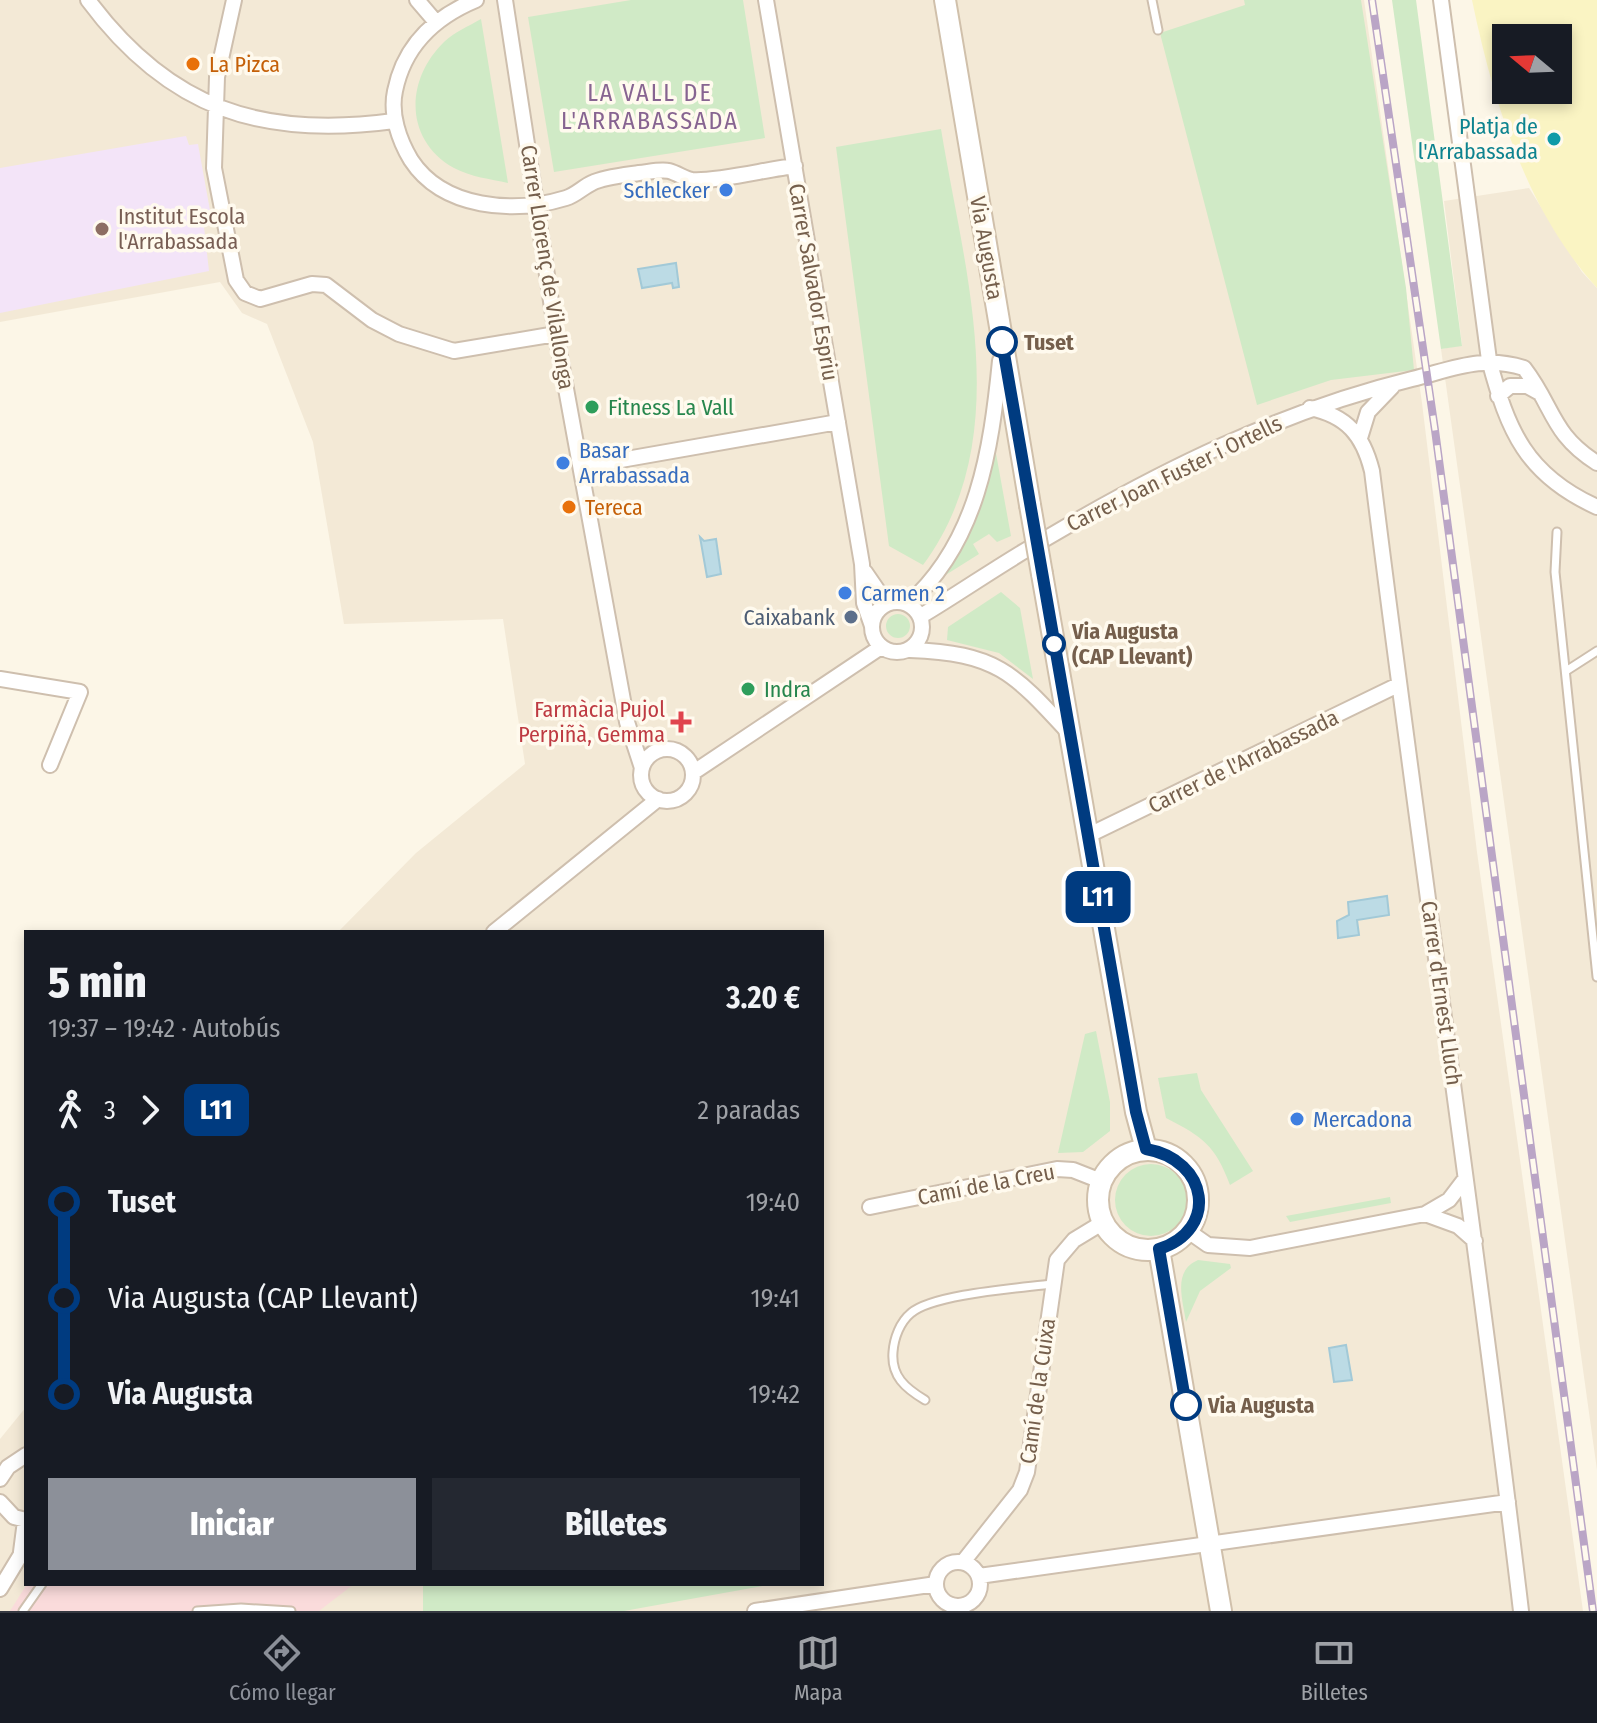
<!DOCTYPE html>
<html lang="es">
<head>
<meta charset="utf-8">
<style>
	:root { --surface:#171b24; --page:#242831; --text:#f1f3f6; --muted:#9ea1a6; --line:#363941; --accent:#8c9099 }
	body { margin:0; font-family:"Fira Sans Condensed",sans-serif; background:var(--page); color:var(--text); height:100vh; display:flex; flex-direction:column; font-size:30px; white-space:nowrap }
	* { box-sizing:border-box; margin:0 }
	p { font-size:26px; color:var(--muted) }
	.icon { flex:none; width:44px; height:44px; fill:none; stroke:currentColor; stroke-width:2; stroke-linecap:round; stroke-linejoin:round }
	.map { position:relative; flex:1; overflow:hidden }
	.sheet { position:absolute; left:24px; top:930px; width:800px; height:656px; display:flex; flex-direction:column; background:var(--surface); border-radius:0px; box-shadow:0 4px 12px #0003 }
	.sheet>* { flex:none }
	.badge { padding:0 16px; border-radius:12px; font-size:28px; line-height:52px }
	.needle { width:52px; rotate:289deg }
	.tools { position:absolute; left:1492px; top:24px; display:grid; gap:16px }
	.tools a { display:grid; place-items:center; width:80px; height:80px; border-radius:0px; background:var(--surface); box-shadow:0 4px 12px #0003; font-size:40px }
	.map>.badge { position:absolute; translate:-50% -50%; box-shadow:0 0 0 4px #fff }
	.legs { display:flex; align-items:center; gap:12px; height:88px; padding:0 24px; font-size:26px }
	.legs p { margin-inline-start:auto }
	.headline { display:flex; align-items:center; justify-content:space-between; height:136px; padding:0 24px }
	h1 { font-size:44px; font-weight:800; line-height:60px }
	.primary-button { display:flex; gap:16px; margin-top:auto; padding:16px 24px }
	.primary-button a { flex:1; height:92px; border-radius:0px; background:var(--accent); color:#fff; font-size:32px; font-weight:800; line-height:92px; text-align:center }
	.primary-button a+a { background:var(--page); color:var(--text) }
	ul { padding:0 24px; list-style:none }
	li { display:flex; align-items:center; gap:28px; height:96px; font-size:30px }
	li i { display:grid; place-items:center; width:12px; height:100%; margin:0 10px; background:currentColor }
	li i::after { content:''; width:20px; height:20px; margin:-10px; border:6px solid; border-radius:50%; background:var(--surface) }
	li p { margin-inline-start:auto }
	li:first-child i { background:linear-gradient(#0000 50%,currentColor 0) }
	li:last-child i { background:linear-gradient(currentColor 50%,#0000 0) }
	.menu { display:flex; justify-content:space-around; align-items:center; height:112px; border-top:2px solid var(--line); background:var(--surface); font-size:22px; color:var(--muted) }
	.menu a { display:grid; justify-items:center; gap:4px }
	.menu .on { color:var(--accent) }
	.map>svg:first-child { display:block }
	.residential { fill:#f3e9d6 }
	.education { fill:#f3e4f8 }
	.medical { fill:#fadbdb }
	.green { fill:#d0eac6 }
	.sand { fill:#faf4c3; fill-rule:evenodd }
	.water { fill:#bcdbe5; stroke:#a2c9d7; stroke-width:2 }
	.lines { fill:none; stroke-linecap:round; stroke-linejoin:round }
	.service-casing { stroke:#cebfae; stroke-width:11 }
	.minor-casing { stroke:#cebfae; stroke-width:18 }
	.secondary-casing { stroke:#d0c0ab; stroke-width:24 }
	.service { stroke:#fff; stroke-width:7 }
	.minor { stroke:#fff; stroke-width:14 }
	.secondary { stroke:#fff; stroke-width:20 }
	.rail-casing { stroke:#baa5c6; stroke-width:8 }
	.rail { stroke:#fffaee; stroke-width:5; stroke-dasharray:15; stroke-linecap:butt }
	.secondary-bridge-casing { stroke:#d0c0ab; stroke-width:24; stroke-linecap:butt }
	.secondary-bridge { stroke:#fff; stroke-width:20 }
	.line-1-casing { stroke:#fff; stroke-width:18 }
	.line-1 { stroke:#003b80; stroke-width:12 }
	.food-dot { fill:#e8710a; stroke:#fffaee; stroke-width:3 }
	.culture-dot { fill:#0f9aa8; stroke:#fffaee; stroke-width:3 }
	.shop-dot { fill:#3f7fe0; stroke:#fffaee; stroke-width:3 }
	.education-dot { fill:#8d6e63; stroke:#fffaee; stroke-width:3 }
	.stop-1-dot { fill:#fff; stroke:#003b80; stroke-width:4 }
	.leisure-dot { fill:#2e9e5b; stroke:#fffaee; stroke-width:3 }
	.service-dot { fill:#5c6f8a; stroke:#fffaee; stroke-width:3 }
	.health-dot { fill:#e0444e; stroke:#fffaee; stroke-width:3 }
	.labels { text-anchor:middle; stroke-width:7; stroke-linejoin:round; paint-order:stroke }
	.food-label { font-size:22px; fill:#c56008; stroke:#fffaee; text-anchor:start }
	.culture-label { font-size:22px; fill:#0d838f; stroke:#fffaee; text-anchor:end }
	.shop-label { font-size:22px; fill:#366cbe; stroke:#fffaee; text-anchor:start }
	.education-label { font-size:22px; fill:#785e54; stroke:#fffaee; text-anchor:start }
	.street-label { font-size:22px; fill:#755f4c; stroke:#fffaee }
	.stop-label { font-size:22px; font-weight:bold; fill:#755f4c; stroke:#fffaee; text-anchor:start }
	.leisure-label { font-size:22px; fill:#27864d; stroke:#fffaee; text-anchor:start }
	.service-label { font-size:22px; fill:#4e5e75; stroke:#fffaee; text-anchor:end }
	.health-label { font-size:22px; fill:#be3a42; stroke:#fffaee; text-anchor:end }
	.neighbourhood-label { font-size:24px; letter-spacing:2px; fill:#876491; stroke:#fffaee }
</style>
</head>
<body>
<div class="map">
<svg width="1597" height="1611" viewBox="0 0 1597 1611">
	<rect width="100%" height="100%" fill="#fcf6e7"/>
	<path class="residential" d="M0 0H1364L1422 403 1477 852 1583 1611H0V1439L26 1407V1584H822V932H338L416 853 525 764 503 619 344 624 313 442 267 324 242 313 220 282 0 322Z
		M1529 188 1582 272 1597 288V1470L1441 349 1462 345 1444 201Z"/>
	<path class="education" d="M186 136 189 145 198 144 211 216 203 218 209 271 0 313V168Z"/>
	<path class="medical" d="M27 1584H354L319 1611H10Z"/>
	<path class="green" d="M631 0H743L765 138 554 172 528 17Z
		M1244 0H1361L1406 288 1414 370 1331 380 1257 405 1160 33 1245 5Z
		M1392 0H1416L1462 346 1441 349Z
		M481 19 508 183C490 179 471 177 454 168 404 140 405 80 444 42 454 32 469 26 481 19Z
		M941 129C964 270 1017 438 923 565L889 546 836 147Z
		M995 448 1011 536 997 542 989 534 973 544 979 554 944 576C972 539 988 493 995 448Z
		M1001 592 1020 608 1033 679 999 653 947 640 948 627Z
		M886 626a12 12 0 1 1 24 0a12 12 0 1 1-24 0Z
		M1096 1031 1110 1102V1131L1083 1152 1058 1153 1085 1034Z
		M1197 1073 1201 1090 1253 1171 1230 1185C1215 1145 1203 1137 1166 1118L1158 1078Z
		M1115 1200a36 36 0 1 1 72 0a36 36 0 1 1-72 0Z
		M1390 1197 1391 1203 1290 1222 1286 1216Z
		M1198 1260 1230 1264 1231 1268 1200 1291 1186 1322C1183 1300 1172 1271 1198 1260Z
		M423 1584H774L624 1611H423Z"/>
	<path class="sand" d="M1472 0H1597V288C1526 210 1493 101 1472 0ZM1506 38H1558V90H1506Z"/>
	<path class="water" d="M676 263 679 287 673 288 672 283 642 288 638 269Z
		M700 537 704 541 716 539 721 574 707 577Z
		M1387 896 1389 915 1357 920 1359 935 1338 938 1337 921 1349 915 1348 902Z
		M1346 1345 1352 1380 1334 1382 1329 1348Z"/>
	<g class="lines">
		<g class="service-casing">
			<path id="service" d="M1152 0 1158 30
				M1557 532 1555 572 1597 977
				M1566 671 1597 651
				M925 1400C905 1388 891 1376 893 1352 894 1338 900 1322 911 1313 933 1294 1020 1288 1051 1284
				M23 1611 42 1584
				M197 1611 241 1608 291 1611"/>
		</g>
		<g class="minor-casing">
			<path id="minor" d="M88 0C169 109 262 139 394 121
				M234 0 217 77 214 168 236 280 245 293 260 299 312 284 326 285 372 320 399 334 454 351 556 334
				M417 0 435 21
				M476 0C435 17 404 46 395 91 390 114 399 140 411 160 443 209 514 214 566 198 576 195 583 187 592 183 604 177 625 175 639 173 649 172 661 169 669 171 677 173 685 179 692 180 716 182 768 169 795 166
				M505 0 556 334 627 722 642 768
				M766 0 862 564 864 603 872 626
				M1441 0 1489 360C1508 431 1526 475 1597 507
				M1498 396 1510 386H1527L1540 393
				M1310 408C1347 416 1363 435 1372 471 1419 852 1476 1230 1521 1611
				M1360 438 1368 412 1392 387
				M581 467 838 422
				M865 572 887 604
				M872 627a25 25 0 1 1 50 0a25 25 0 1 1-50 0Z
				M908 604C978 542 991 450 1000 361
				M921 616C963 591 1002 563 1045 539 1160 471 1281 411 1412 379 1453 369 1482 355 1524 368 1554 407 1551 434 1597 463
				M910 650C996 653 1013 672 1069 733
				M0 679 80 692 50 765
				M641 775a26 26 0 1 1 52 0a26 26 0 1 1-52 0Z
				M694 772 881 647
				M1087 836 1398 685
				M494 932 658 799
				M870 1207 1057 1169 1073 1170 1101 1181
				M1425 1214 1458 1226 1475 1241
				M1188 1231 1208 1245 1250 1248 1425 1214 1449 1200 1465 1179
				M0 1479 8 1467 26 1455
				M0 1502 14 1517 26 1520
				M21 1552 25 1521
				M936 1584a22 22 0 1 1 44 0a22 22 0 1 1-44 0Z
				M963 1562 1020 1490 1027 1472 1057 1260 1074 1240 1102 1223
				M979 1576 1508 1502
				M0 1589 26 1546
				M755 1611 936 1584"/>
		</g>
		<g class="secondary-casing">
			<path id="secondary" d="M945 0 1030 505
				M1042 574 1136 1112 1146 1149
				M1098 1200a50 50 0 1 1 100 0a50 50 0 1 1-100 0Z
				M1159 1249 1221 1611"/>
		</g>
		<use href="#service" class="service"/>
		<use href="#minor" class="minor"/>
		<use href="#secondary" class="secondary"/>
		<g class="rail-casing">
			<path id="rail" d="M1372 0 1435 430 1593 1611"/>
		</g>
		<use href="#rail" class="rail"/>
		<g class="secondary-bridge-casing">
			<path id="secondary-bridge" d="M1030 505 1042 574"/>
		</g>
		<use href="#secondary-bridge" class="secondary-bridge"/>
	</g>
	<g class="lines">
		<g class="line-1-casing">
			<path id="line-1" d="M1002 342 1136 1112 1146 1149C1209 1160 1219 1230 1159 1249L1186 1405"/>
		</g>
		<use href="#line-1" class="line-1"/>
	</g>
	<g class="food-dot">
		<circle cx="193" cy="64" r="8"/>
		<circle cx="569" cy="507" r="8"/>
	</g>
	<circle class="culture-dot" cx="1554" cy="139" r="8"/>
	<g class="shop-dot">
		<circle cx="726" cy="190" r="8"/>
		<circle cx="563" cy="463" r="8"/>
		<circle cx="845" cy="593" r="8"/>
		<circle cx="1297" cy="1119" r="8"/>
	</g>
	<circle class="education-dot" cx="102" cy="229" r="8"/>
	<g class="stop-1-dot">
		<circle cx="1002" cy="342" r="14"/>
		<circle cx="1054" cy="644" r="10"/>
		<circle cx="1186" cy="1405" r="14"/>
	</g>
	<g class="leisure-dot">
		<circle cx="592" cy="407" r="8"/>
		<circle cx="748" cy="689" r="8"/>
	</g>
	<circle class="service-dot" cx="851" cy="617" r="8"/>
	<path class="health-dot" d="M677 710h8v8h8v8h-8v8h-8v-8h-8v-8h8z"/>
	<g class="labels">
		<g class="food-label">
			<text x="209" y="72">La Pizca</text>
			<text x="585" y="515">Tereca</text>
		</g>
		<g class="culture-label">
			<text x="1538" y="134">Platja de<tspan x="1538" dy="25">l'Arrabassada</tspan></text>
		</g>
		<g class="shop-label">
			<text x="710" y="198" text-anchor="end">Schlecker</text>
			<text x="579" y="458">Basar<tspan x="579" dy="25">Arrabassada</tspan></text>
			<text x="861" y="601">Carmen 2</text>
			<text x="1313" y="1127">Mercadona</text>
		</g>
		<g class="education-label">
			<text x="118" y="224">Institut Escola<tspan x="118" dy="25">l'Arrabassada</tspan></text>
		</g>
		<g class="street-label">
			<text transform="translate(987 248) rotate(80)" y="8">Via Augusta</text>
			<text transform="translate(548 267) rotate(81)" y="8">Carrer Llorenç de Vilallonga</text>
			<text transform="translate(814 282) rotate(80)" y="8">Carrer Salvador Espriu</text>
			<text transform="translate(1174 473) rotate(-26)" y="8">Carrer Joan Fuster i Ortells</text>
			<text transform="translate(1243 761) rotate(-26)" y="8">Carrer de l'Arrabassada</text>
			<text transform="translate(1442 993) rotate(82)" y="8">Carrer d'Ernest Lluch</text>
			<text transform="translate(986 1184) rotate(-11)" y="8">Camí de la Creu</text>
			<text transform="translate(1037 1391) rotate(-82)" y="8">Camí de la Cuixa</text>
		</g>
		<g class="stop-label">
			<text x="1024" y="350">Tuset</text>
			<text x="1072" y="639">Via Augusta<tspan x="1072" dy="25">(CAP Llevant)</tspan></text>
			<text x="1208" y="1413">Via Augusta</text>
		</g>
		<g class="leisure-label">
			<text x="608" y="415">Fitness La Vall</text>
			<text x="764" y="697">Indra</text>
		</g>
		<g class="service-label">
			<text x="835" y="625">Caixabank</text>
		</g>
		<g class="health-label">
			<text x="665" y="717">Farmàcia Pujol<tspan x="665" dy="25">Perpiñà, Gemma</tspan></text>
		</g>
		<g class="neighbourhood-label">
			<text x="650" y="101">LA VALL DE<tspan x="650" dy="28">L'ARRABASSADA</tspan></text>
		</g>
	</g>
</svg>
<div class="tools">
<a><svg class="needle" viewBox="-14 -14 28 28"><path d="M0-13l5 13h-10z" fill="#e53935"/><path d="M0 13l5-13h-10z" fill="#9ea1a6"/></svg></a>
</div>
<b class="badge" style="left:1098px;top:897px;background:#003b80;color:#fff">L11</b>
<section class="sheet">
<div class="headline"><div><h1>5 min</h1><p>19:37 – 19:42 · Autobús</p></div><b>3.20 €</b></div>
<div class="legs"><svg class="icon" aria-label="walk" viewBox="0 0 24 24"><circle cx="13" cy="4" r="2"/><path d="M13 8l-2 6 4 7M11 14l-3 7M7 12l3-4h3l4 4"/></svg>3<svg class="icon" aria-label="forward" viewBox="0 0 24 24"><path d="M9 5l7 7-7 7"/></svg><b class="badge" style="background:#003b80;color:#fff">L11</b><p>2 paradas</p></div>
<ul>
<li><i style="color:#003b80"></i><b>Tuset</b><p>19:40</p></li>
<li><i style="color:#003b80"></i><span>Via Augusta (CAP Llevant)</span><p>19:41</p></li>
<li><i style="color:#003b80"></i><b>Via Augusta</b><p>19:42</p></li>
</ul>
<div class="primary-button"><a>Iniciar</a><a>Billetes</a></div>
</section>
</div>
<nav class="menu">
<a class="on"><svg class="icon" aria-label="directions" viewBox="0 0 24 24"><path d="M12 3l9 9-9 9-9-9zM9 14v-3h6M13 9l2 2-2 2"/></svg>Cómo llegar</a>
<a><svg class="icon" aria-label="map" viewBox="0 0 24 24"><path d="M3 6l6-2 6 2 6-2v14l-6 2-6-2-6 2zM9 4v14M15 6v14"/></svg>Mapa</a>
<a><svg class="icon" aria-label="tickets" viewBox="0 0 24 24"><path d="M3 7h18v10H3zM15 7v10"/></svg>Billetes</a>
</nav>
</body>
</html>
